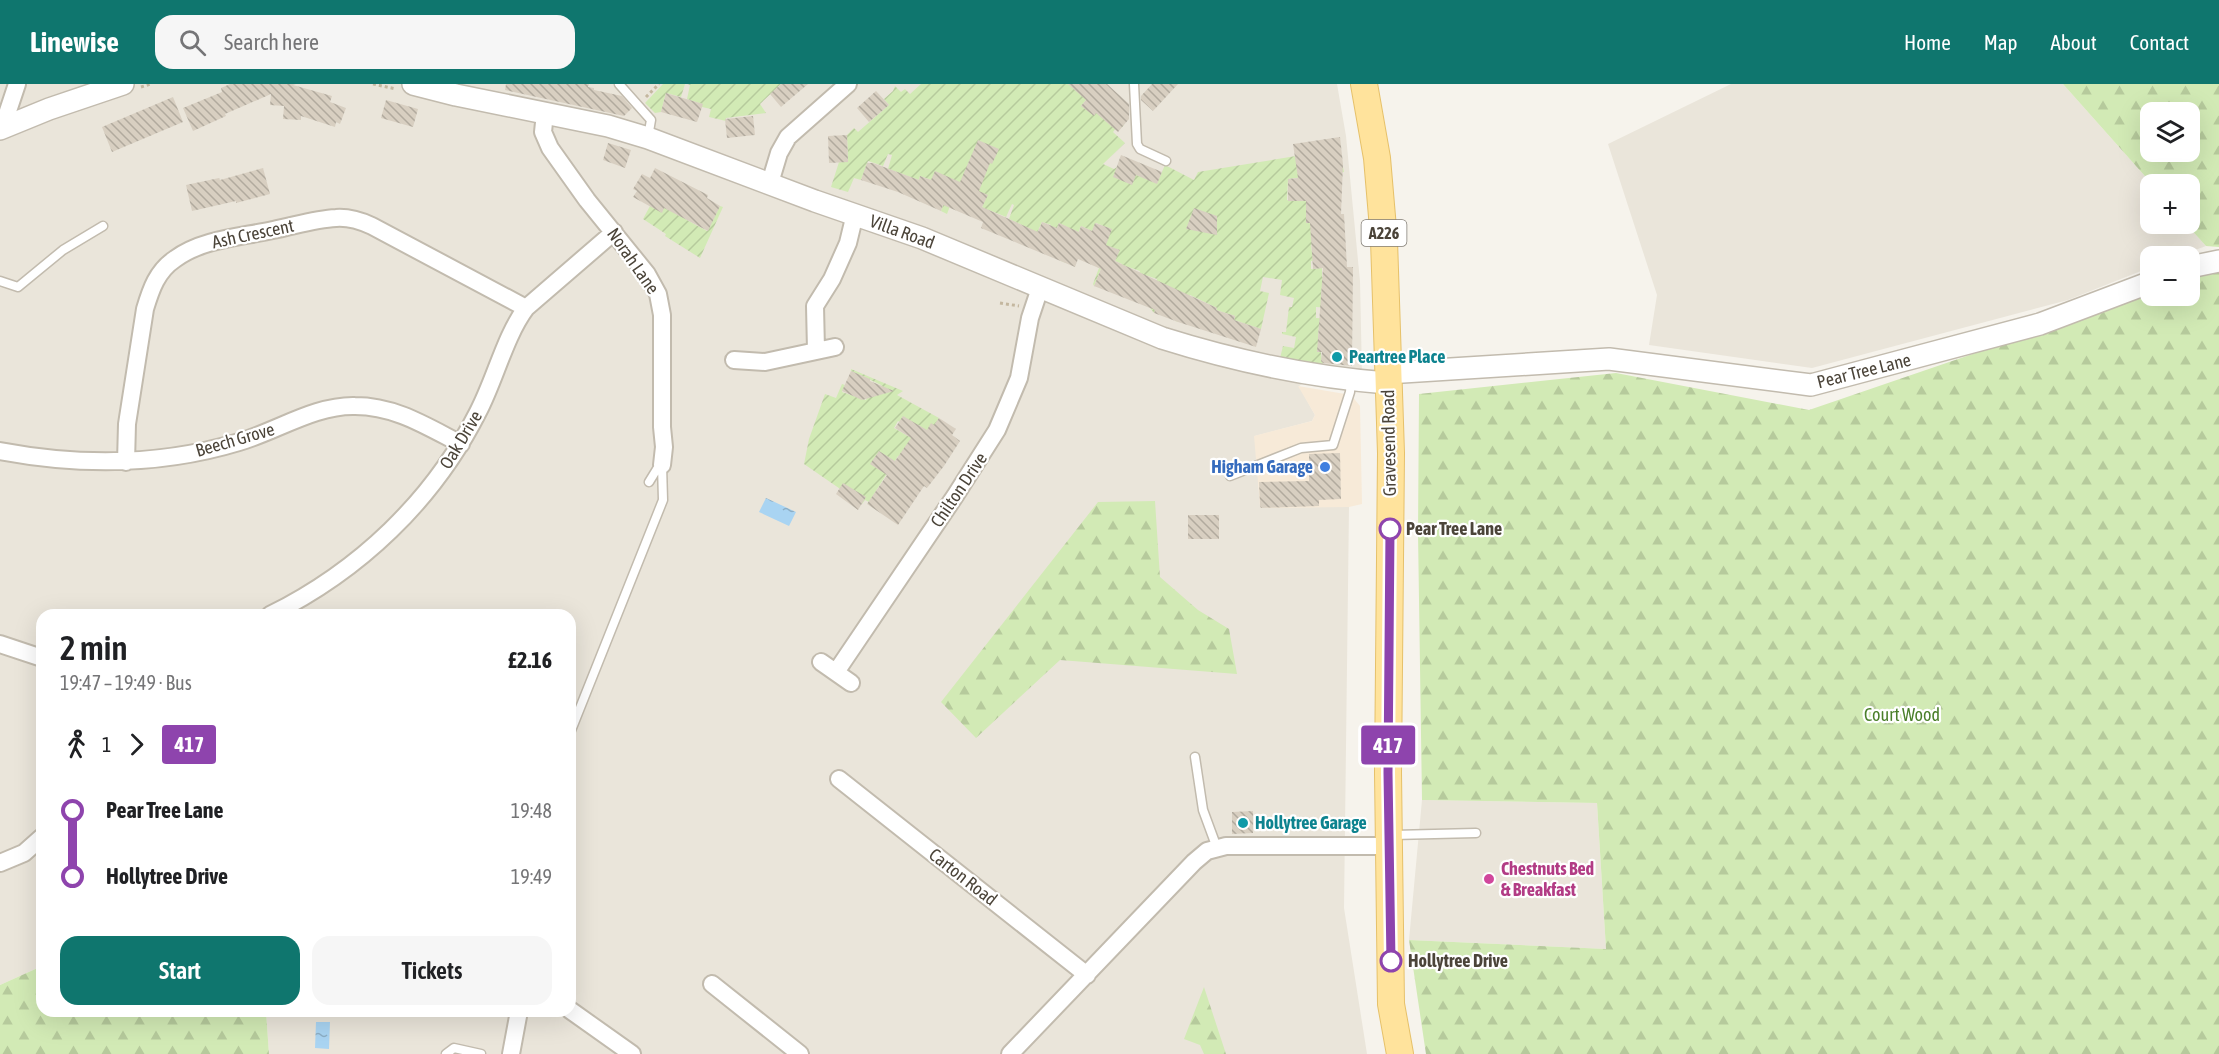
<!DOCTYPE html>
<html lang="en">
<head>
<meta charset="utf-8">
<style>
	:root { --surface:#fff; --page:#f6f6f6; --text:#202124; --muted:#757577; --accent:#0f766e }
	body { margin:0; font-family:"Asap Condensed",sans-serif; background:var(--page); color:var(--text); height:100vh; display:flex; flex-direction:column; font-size:22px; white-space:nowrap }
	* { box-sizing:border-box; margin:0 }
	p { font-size:20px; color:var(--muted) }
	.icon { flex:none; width:33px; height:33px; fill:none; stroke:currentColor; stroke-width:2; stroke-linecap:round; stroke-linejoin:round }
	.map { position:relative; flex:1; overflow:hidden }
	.sheet { position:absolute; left:36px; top:525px; width:540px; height:408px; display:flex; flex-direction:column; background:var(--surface); border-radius:18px; box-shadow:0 6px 24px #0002 }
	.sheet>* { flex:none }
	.badge { padding:0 12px; border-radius:4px; font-size:21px; line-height:39px }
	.controls { position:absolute; left:2140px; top:18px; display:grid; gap:12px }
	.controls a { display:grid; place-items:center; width:60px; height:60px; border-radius:12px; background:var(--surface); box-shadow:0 6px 24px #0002; font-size:30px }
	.map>.badge { position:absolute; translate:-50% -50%; box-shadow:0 0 0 3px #fff }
	.legs { display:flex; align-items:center; gap:9px; height:66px; padding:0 24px; font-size:20px }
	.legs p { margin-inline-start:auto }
	.summary { display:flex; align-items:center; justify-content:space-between; height:102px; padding:0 24px }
	h1 { font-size:33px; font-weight:600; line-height:45px }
	.primary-button { display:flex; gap:12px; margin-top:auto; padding:12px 24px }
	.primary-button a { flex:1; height:69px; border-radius:18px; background:var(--accent); color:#fff; font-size:24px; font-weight:600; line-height:69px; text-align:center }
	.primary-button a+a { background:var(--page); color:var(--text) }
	ul { padding:0 24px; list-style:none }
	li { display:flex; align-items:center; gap:21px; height:66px; font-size:22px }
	li i { display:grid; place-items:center; width:9px; height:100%; margin:0 8px; background:currentColor }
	li i::after { content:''; width:15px; height:15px; margin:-8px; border:4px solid; border-radius:50%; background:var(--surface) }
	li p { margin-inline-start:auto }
	li:first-child i { background:linear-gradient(#0000 50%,currentColor 0) }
	li:last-child i { background:linear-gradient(currentColor 50%,#0000 0) }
	header { display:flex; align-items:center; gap:36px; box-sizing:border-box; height:84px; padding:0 30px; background:var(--accent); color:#fff }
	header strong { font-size:28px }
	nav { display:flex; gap:33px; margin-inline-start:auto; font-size:21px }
	.search { width:420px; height:54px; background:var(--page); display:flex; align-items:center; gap:15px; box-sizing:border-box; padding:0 21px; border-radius:18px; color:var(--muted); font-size:22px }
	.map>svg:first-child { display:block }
	.residential { fill:#eae5da }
	.commercial { fill:#f7ead8 }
	.forest { fill:url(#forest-firs); fill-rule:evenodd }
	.garden { fill:url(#garden-furrows) }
	.water { fill:url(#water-ripples) }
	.building { fill:url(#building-back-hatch) }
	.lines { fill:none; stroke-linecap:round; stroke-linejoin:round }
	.service-casing { stroke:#c2bbae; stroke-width:11 }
	.minor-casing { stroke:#c2bbae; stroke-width:20 }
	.tertiary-casing { stroke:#c2bbae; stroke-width:24 }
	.primary-casing { stroke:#e6c16a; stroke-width:28 }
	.path { stroke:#c4b79f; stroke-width:3; stroke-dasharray:3 3; stroke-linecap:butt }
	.service { stroke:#fff; stroke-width:8 }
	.minor { stroke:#fff; stroke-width:16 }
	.tertiary { stroke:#fff; stroke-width:21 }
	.primary { stroke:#ffe39c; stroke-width:26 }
	.line-1-casing { stroke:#fff; stroke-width:14 }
	.line-1 { stroke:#8e44ad; stroke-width:9 }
	.culture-dot { fill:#0f9aa8; stroke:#fff; stroke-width:2 }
	.shop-dot { fill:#3f7fe0; stroke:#fff; stroke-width:2 }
	.stop-1-dot { fill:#fff; stroke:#8e44ad; stroke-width:3 }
	.hotel-dot { fill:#d1479c; stroke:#fff; stroke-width:2 }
	.labels { text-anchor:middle; stroke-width:4.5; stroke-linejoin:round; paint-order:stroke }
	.shield { fill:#fff; stroke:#817c74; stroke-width:1.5 }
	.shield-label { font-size:16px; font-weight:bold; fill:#4b4439 }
	.street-label { font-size:18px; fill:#4b4439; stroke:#fff }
	.culture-label { font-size:18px; font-weight:bold; fill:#0d838f; stroke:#fff; text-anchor:start }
	.shop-label { font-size:18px; font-weight:bold; fill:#366cbe; stroke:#fff; text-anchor:end }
	.stop-label { font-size:18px; font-weight:bold; fill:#4b4439; stroke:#fff; text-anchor:start }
	.park-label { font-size:18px; fill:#4a7f2a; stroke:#fff }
	.hotel-label { font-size:18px; font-weight:bold; fill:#b23c85; stroke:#fff; text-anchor:start }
</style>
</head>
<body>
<header>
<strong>Linewise</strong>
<div class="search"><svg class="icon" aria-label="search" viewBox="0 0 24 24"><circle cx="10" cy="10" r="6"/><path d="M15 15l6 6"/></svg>Search here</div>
<nav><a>Home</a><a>Map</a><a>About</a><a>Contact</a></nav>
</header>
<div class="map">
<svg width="2219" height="970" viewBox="0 0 2219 970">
	<defs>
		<pattern id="forest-firs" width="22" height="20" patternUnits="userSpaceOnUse" patternTransform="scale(1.5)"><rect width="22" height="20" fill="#d2eab5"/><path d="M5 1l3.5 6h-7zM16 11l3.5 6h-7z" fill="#b6ca9c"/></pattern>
		<pattern id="garden-furrows" width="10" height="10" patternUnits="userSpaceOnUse" patternTransform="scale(1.5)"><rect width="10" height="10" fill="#d2eab5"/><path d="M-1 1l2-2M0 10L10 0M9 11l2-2" fill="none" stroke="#b6ca9c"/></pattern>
		<pattern id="water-ripples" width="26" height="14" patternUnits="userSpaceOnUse" patternTransform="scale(1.5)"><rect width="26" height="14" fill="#a9d4f2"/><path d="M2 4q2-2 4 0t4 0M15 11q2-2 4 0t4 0" fill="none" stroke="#8caec5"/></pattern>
		<pattern id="building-back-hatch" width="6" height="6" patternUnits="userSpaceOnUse" patternTransform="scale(1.5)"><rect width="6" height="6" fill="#d8cfc1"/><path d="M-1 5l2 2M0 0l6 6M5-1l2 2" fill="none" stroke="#b1aa9e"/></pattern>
	</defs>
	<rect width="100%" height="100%" fill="#f6f3ec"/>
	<path class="residential" d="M0 0H1337L1346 52 1360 197 1362 292 1321 287 1299 302 1315 331 1312 337 1255 352 1260 422 1349 423 1344 824 1367 970H269L266 927H570V531H42V882L0 901Z
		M1731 0H2063L2152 100 2151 140H2186L2206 162 2179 172H2151V183L2068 216 1812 284 1649 261 1657 211 1608 60Z
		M1422 716 1597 719 1606 865 1409 856Z"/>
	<path class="commercial" d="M1298 302 1351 311 1360 322 1362 420 1349 423 1261 424 1260 422 1254 352 1312 337 1315 331Z"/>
	<path class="forest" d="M2063 0H2219V163L2206 162 2186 140H2190V100H2152ZM2190 28V68H2151V28Z
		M2219 186V970H1426L1409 856 1606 865 1597 719 1422 716 1418 449 1419 310 1616 289 1809 326 2151 209V212H2190V195Z
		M1155 417 1160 493 1198 526 1229 545 1237 590 1060 576 976 654 941 618 1098 418Z
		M42 882V927H266L269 970H0V901Z
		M1204 903 1226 970H1204L1200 961 1184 955Z"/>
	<path class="garden" d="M663 0H685L681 13 666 9 661 28 655 29 645 19Z
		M687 0H781L760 20 766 29 726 34V37L709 33 711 25 702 23V20L687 15 690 1Z
		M921 0H1068L1090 11 1081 22H1101L1124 41 1120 45 1117 43 1113 48 1125 59 1103 80 1114 85 1117 83 1157 99 1165 81 1194 96 1198 88 1314 69 1316 87 1343 83 1344 88 1288 95 1287 116 1319 118 1306 134 1307 139H1316L1332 157 1311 161 1312 169 1325 168V176L1311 177V185L1322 184V193L1334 192 1322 202 1321 213 1333 224 1316 223V234L1333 235 1332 242 1319 241 1318 253 1323 281 1280 274 1283 262 1294 264 1296 253 1282 250V248H1286L1289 223H1292L1294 214 1280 211 1282 196 1263 193 1260 207 1269 209 1261 245 1234 236 1235 232 1216 226 1217 224 1190 211 1180 238 1175 237 1185 210 1165 202 1154 229 1150 224 1158 204 1155 202 1157 195 1145 191 1143 197 1137 195 1140 187 1128 183 1119 187 1122 180 1115 177 1119 166 1110 163 1094 202 1093 200 1099 184 1097 183 1111 145 1096 139 1092 147 1081 142 1066 179 1061 177 1073 146 1059 139 1055 149 1049 146 1051 141 1042 138 1036 151 1024 142 1009 135 1014 121 1012 120 1006 133 989 126 981 134 978 133 987 111 950 122 947 130 941 127 948 109 931 96 920 92 919 96 888 85 892 71 888 70 883 82 868 77 861 96 854 94 848 108 831 103 839 78 848 77 847 51 854 44 858 48 889 21 884 15 893 7 895 2 901 8 905 5 910 10Z
		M665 121 678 131 707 147 720 122 723 123 700 174 665 152 666 150 643 135 650 122 662 128Z
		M851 285 903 307 897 311 939 334 928 351 919 341 914 347 898 337 894 344 908 352 919 354 901 373 898 372 869 418 865 416 862 420 804 380 809 355 825 310 836 314 842 300 845 301 842 308 866 316 870 308 884 305 881 301 851 287Z"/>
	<path class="water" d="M766 414 796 428 789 442 759 428Z
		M316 938H330L329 965 315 964Z"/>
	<path class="building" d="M230 0H296L293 1 332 12 330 18 346 24 340 40 336 38 335 43 301 32V36L283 35 284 22 270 21 271 10 225 30 226 32 193 47 183 24 222 8 221 4Z
		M506 0H589L588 3 594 4V6L622 12 632 24 624 32 505 6Z
		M781 0H808L781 23 770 10Z
		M1068 0H1107L1129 20V35L1118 48 1096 29 1094 32 1081 22 1086 16Z
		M1152 0H1178L1153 27 1141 16V12Z
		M876 7 889 21 869 38 857 24Z
		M666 9 703 20 697 38 661 28Z
		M173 13 183 38 112 68 102 43Z
		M386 16 418 25 413 43 381 34Z
		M753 32 755 51 727 54 725 35Z
		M847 51 848 78 829 79 828 52Z
		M1340 53 1343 80 1341 130H1344L1347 183H1353L1352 282 1323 279 1321 277 1322 268H1317L1323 184 1313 185 1310 139H1306V117H1288V95L1298 94 1293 60Z
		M978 56 999 65 992 80 990 79 979 107 988 111 982 123 1038 148 1042 138 1057 144 1059 139 1079 148 1081 142 1092 147 1095 139 1112 145 1106 161 1120 166 1115 177 1217 224 1216 226 1235 232 1234 236 1261 245 1256 263 1178 238 1154 229 1155 226 1094 202 1101 185 1078 175 1075 183 981 144 983 138 943 121 941 127 898 108 861 96 867 79H873L919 96 920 92 931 96 935 87 960 98Z
		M608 59 631 66 625 84 603 76Z
		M1121 71 1162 88 1157 100 1136 91 1132 101 1113 93Z
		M263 84 270 110 236 119V117L192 127 186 101 219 94 220 96Z
		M655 84 708 111 707 114 720 122 708 147 664 124 662 129 633 113 637 107 633 105 642 90 650 94Z
		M1194 124 1217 132V151L1186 145Z
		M851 287 870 295V297L894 307 862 316 842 307Z
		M903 332 927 346 931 339 934 341 939 334 956 345 952 351 960 357 944 382 927 404 924 402 898 441 867 420 887 391 870 380 879 367 895 377 911 354 895 344Z
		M1340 369 1341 415 1319 416V422L1261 424 1260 422 1259 398 1309 397V370Z
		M843 399 866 413 858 426 836 410Z
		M1188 431H1219V455H1188Z
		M1253 727V749L1232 750V728Z"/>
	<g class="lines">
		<g class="service-casing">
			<path id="service" d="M619 0 651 36 648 53
				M1134 0 1137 60 1140 65 1166 77
				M0 197 18 203 63 166 103 142
				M1230 392 1301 364 1333 361 1350 308 1351 296
				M649 398 657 385 662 381
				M570 649 663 416 662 381
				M1195 673 1203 726 1217 764
				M1393 751 1476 749
				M446 970 454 964 481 970"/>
		</g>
		<g class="minor-casing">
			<path id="minor" d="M545 29 543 48 550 64 587 116 647 190 658 210 662 231V343L664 363 662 381
				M10 40 7 30 17 0
				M770 99 779 69 788 53 848 0
				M816 266 815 222 832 195 848 159 855 130
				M734 276 765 278 835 263
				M0 367C80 382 160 382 239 358 277 347 315 321 355 322 395 322 426 342 461 360
				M126 378 127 340 145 225C151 205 157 187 175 175 202 155 241 153 273 146 294 142 315 135 336 134 349 133 361 137 372 142L526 224
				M270 531C359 487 433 417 478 328 495 296 505 252 526 224L614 148
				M0 560 42 574
				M821 578 851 599
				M836 588 955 412 997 346 1019 294 1030 234 1040 204
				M839 695 1087 891
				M0 779 24 769 42 753
				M712 900 800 970
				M570 926 632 970
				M511 970 519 927
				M1010 970 1194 778 1207 767 1226 762H1389"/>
		</g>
		<g class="tertiary-casing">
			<path id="tertiary" d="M413 0 456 11 608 42 648 54 815 117 922 154 1162 254C1235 277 1310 293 1387 299
				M0 45 49 25 123 0
				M2190 183 2219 177
				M1387 289 1609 275 1811 301 2040 240 2151 198"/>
		</g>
		<g class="primary-casing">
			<path id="primary" d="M1364 0 1377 74 1384 156 1391 369 1388 689 1391 920 1400 970"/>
		</g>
		<path class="path" d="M373 0 396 5
			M141 3 151 0
			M646 13 659 0
			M1000 219 1019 222"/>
		<use href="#service" class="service"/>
		<use href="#minor" class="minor"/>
		<use href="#tertiary" class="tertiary"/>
		<use href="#primary" class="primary"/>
	</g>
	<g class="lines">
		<g class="line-1-casing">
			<path id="line-1" d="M1390 445 1388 689 1391 877"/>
		</g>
		<use href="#line-1" class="line-1"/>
	</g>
	<g class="culture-dot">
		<circle cx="1337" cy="273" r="6"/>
		<circle cx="1243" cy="739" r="6"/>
	</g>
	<circle class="shop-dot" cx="1325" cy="383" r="6"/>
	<g class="stop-1-dot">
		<circle cx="1390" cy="445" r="10"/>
		<circle cx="1391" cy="877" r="10"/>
	</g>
	<circle class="hotel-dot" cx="1489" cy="795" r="6"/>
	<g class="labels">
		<rect class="shield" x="1361.5" y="136" width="45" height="26" rx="4.5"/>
		<g class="shield-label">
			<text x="1384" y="155">A226</text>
		</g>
		<g class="street-label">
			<text transform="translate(902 148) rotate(20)" y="6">Villa Road</text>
			<text transform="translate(253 150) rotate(-12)" y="6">Ash Crescent</text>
			<text transform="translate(633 177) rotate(55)" y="6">Norah Lane</text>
			<text transform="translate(1864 287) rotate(-14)" y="6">Pear Tree Lane</text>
			<text transform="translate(235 356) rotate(-16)" y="6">Beech Grove</text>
			<text transform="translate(461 356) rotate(-59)" y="6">Oak Drive</text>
			<text transform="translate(1389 359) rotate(-91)" y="6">Gravesend Road</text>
			<text transform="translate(959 406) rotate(-56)" y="6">Chilton Drive</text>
			<text transform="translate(963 793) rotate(38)" y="6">Carton Road</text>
		</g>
		<g class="culture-label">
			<text x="1349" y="279">Peartree Place</text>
			<text x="1255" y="745">Hollytree Garage</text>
		</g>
		<g class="shop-label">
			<text x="1313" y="389">Higham Garage</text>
		</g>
		<g class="stop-label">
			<text x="1406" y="451">Pear Tree Lane</text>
			<text x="1408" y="883">Hollytree Drive</text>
		</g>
		<g class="park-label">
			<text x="1902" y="637">Court Wood</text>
		</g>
		<g class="hotel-label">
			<text x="1501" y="791">Chestnuts Bed<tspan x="1501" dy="21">&amp; Breakfast</tspan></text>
		</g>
	</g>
</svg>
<div class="controls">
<a><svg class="icon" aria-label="layers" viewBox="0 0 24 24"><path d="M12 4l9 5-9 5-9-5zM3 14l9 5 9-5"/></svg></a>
<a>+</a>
<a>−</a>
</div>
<b class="badge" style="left:1388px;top:661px;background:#8e44ad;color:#fff">417</b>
<section class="sheet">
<div class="summary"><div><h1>2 min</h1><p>19:47 – 19:49 · Bus</p></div><b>£2.16</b></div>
<div class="legs"><svg class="icon" aria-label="walk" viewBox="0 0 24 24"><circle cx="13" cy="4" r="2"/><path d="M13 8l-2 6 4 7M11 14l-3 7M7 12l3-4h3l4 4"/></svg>1<svg class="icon" aria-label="forward" viewBox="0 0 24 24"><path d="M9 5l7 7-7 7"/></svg><b class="badge" style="background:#8e44ad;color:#fff">417</b></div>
<ul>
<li><i style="color:#8e44ad"></i><b>Pear Tree Lane</b><p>19:48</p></li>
<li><i style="color:#8e44ad"></i><b>Hollytree Drive</b><p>19:49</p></li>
</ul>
<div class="primary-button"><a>Start</a><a>Tickets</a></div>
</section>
</div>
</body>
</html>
